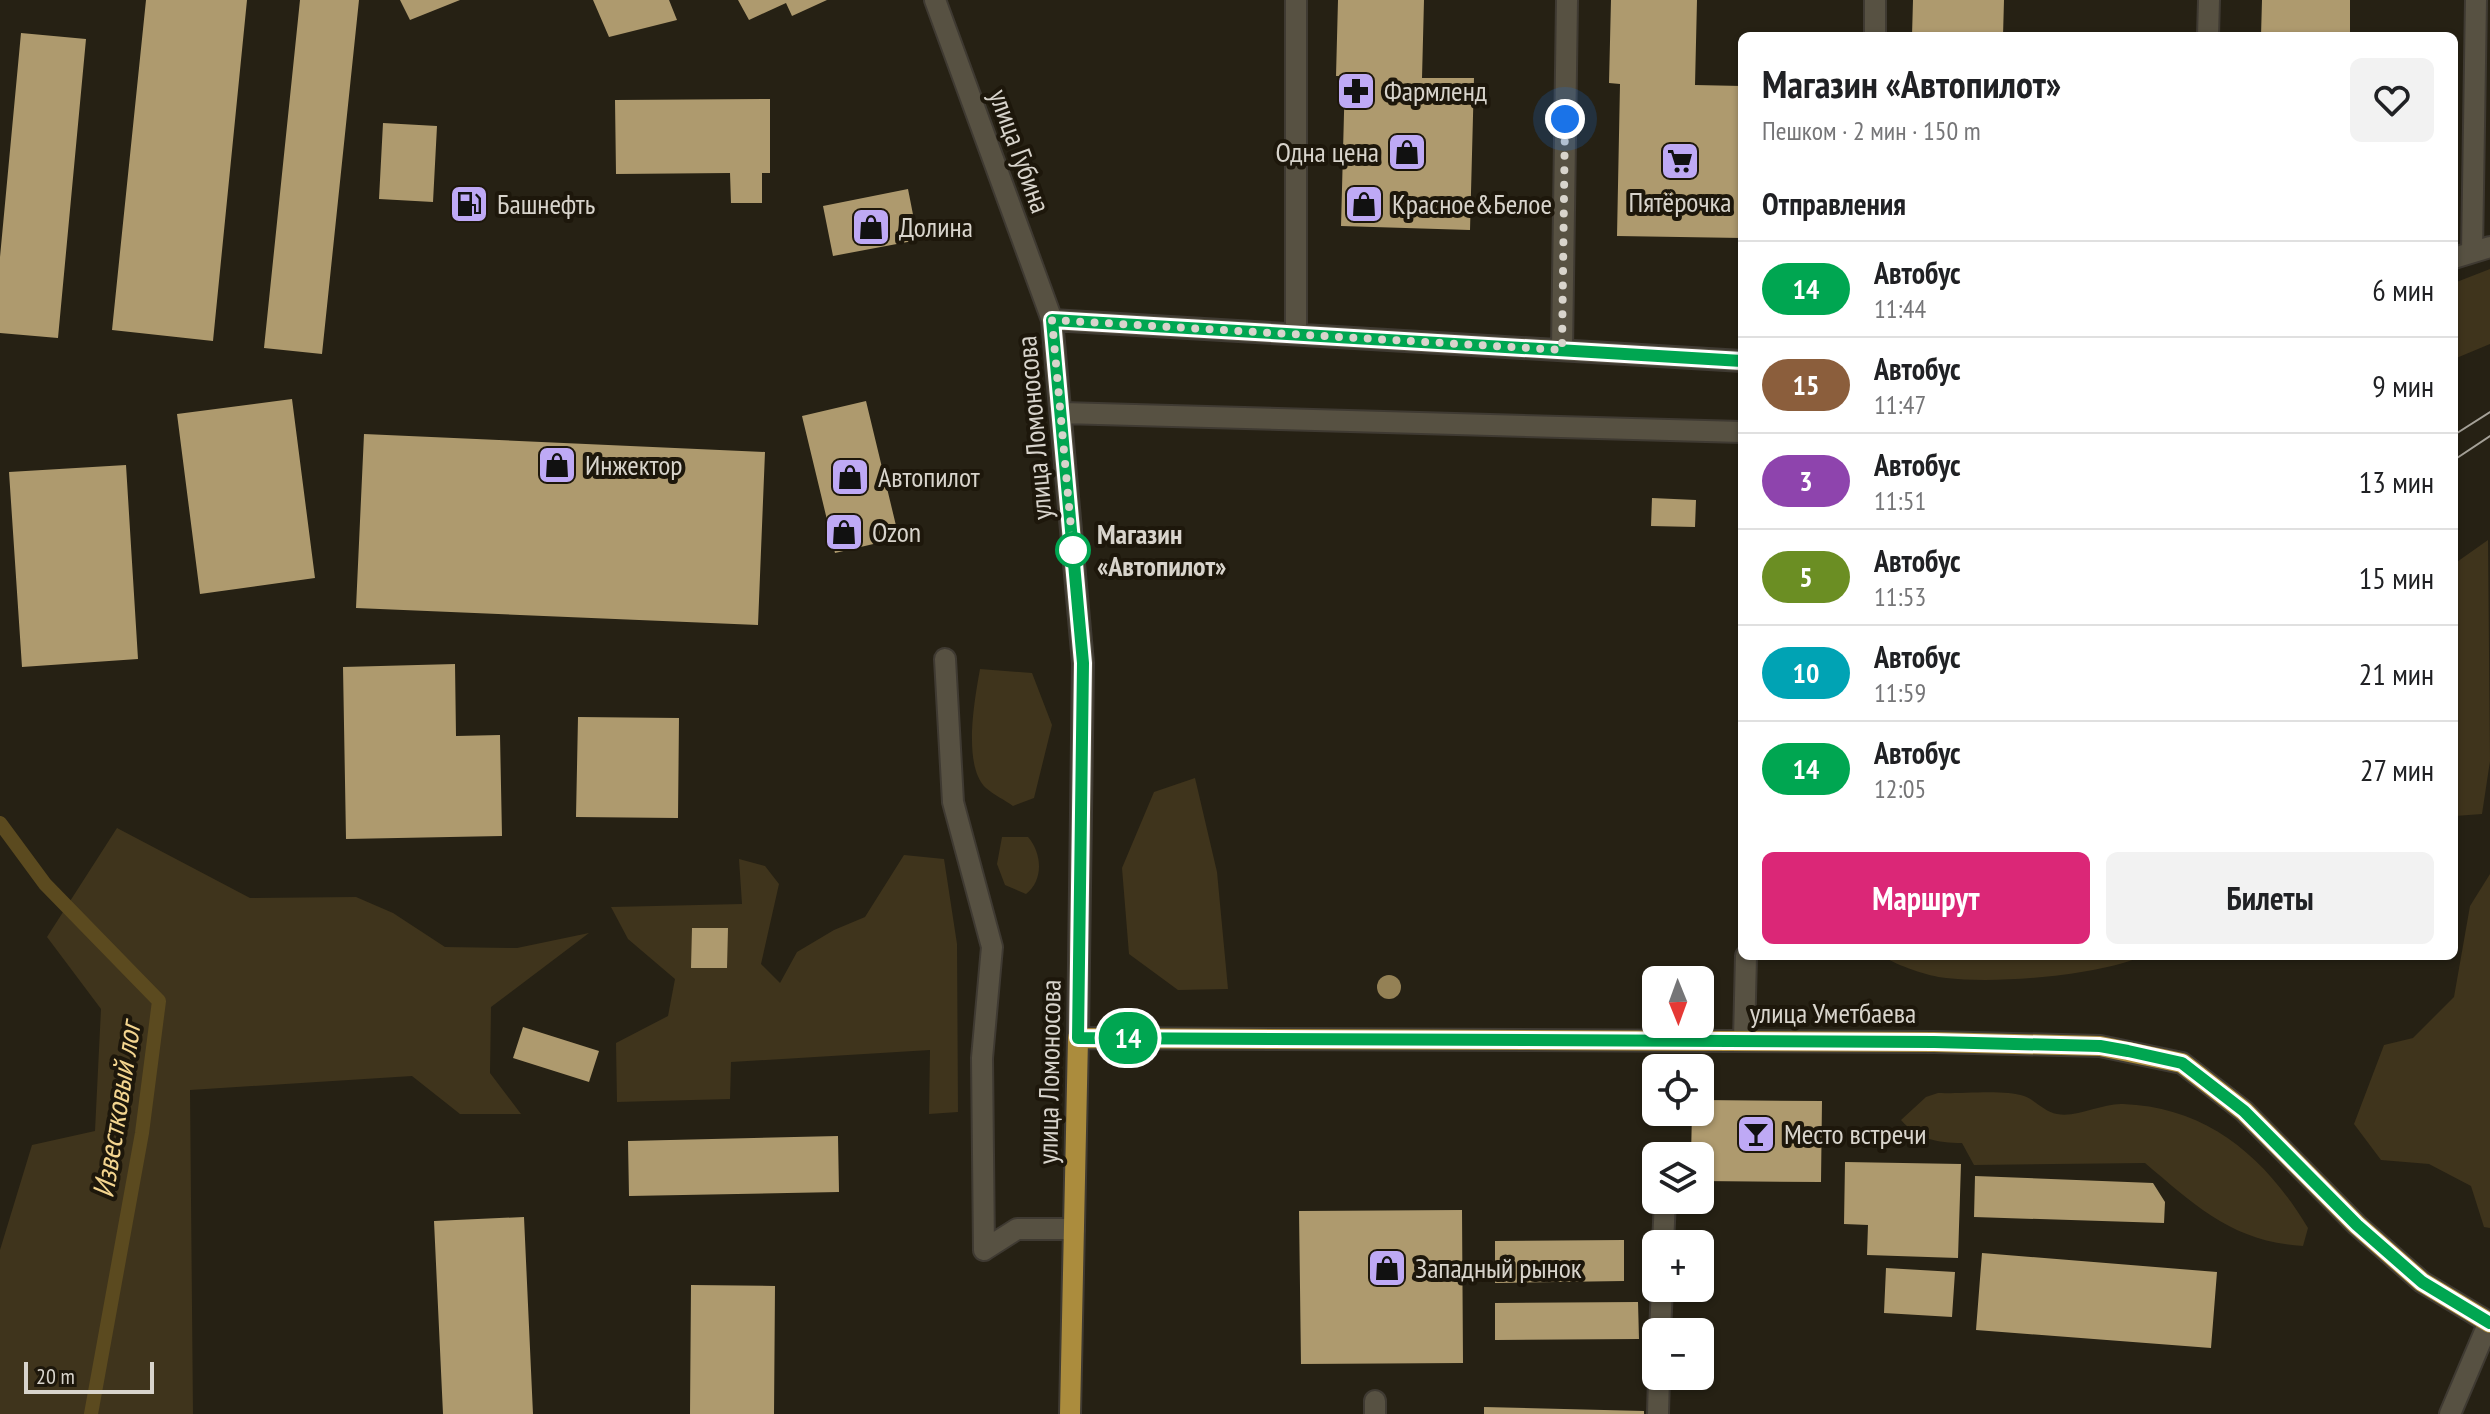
<!DOCTYPE html>
<html lang="ru">
<head>
<meta charset="utf-8">
<style>
	:root { --surface:#fff; --page:#f2f2f2; --text:#202124; --muted:#757577; --line:#e0e0e0; --accent:#db2777 }
	body { margin:0; font-family:"PT Sans Narrow",sans-serif; background:var(--page); color:var(--text); height:100vh; display:flex; flex-direction:column; font-size:30px; white-space:nowrap }
	* { box-sizing:border-box; margin:0 }
	p { font-size:26px; color:var(--muted) }
	.icon { flex:none; width:44px; height:44px; fill:none; stroke:currentColor; stroke-width:2; stroke-linecap:round; stroke-linejoin:round }
	.map { position:relative; flex:1; overflow:hidden }
	.side { position:absolute; left:1738px; top:32px; width:720px; height:928px; display:flex; flex-direction:column; background:var(--surface); border-radius:12px; box-shadow:0 2px 6px #0004 }
	.side>* { flex:none }
	.badge { padding:0 16px; border-radius:26px; font-size:28px; line-height:52px }
	.needle { width:52px; rotate:179deg }
	.fabs { position:absolute; left:1642px; top:966px; display:grid; gap:16px }
	.fabs a { display:grid; place-items:center; width:72px; height:72px; border-radius:12px; background:var(--surface); box-shadow:0 2px 6px #0004; font-size:40px }
	.scale { position:absolute; left:24px; bottom:20px; width:130px; box-sizing:border-box; padding-left:8px; border:4px solid #d8d4cc; border-top:0; font-size:22px; line-height:28px; white-space:nowrap; color:#d8d4cc; -webkit-text-stroke:6px #1d170b; paint-order:stroke }
	.you { position:absolute; width:40px; height:40px; margin:-20px; border:6px solid #fff; border-radius:50%; background:#1a73e8; box-shadow:0 0 0 12px #1a73e833 }
	.map>.badge { position:absolute; translate:-50% -50%; box-shadow:0 0 0 4px #fff }
	h2 { padding:0 24px; font-size:30px; line-height:72px }
	.round { display:grid; place-items:center; flex:none; width:84px; height:84px; border-radius:12px; background:var(--page) }
	.headline { display:flex; align-items:center; justify-content:space-between; height:136px; padding:0 24px }
	h1 { font-size:38px; font-weight:600; line-height:60px }
	.action { display:flex; gap:16px; margin-top:auto; padding:16px 24px }
	.action a { flex:1; height:92px; border-radius:12px; background:var(--accent); color:#fff; font-size:32px; font-weight:600; line-height:92px; text-align:center }
	.action a+a { background:var(--page); color:var(--text) }
	ul { padding:0; list-style:none }
	li { display:flex; align-items:center; gap:24px; height:96px; padding:0 24px; border-top:2px solid var(--line) }
	li div { flex:1 }
	li b { display:block; font-size:30px }
	li em { font-style:normal }
	li .badge { min-width:88px; font-weight:700; text-align:center }
	.map>svg:first-child { display:block }
	.green { fill:#3f341c }
	.lines { fill:none; stroke-linecap:round; stroke-linejoin:round }
	.stream { stroke:#5b4a1f; stroke-width:14 }
	.building { fill:#ae9a6e }
	.minor-casing { stroke:#3f3a32; stroke-width:24 }
	.major-casing { stroke:#3f3a32; stroke-width:24 }
	.minor { stroke:#575142; stroke-width:20 }
	.major { stroke:#ab8c3d; stroke-width:20 }
	.tram { stroke:#a5a198; stroke-width:2 }
	.tree { fill:#948155 }
	.line-casing { stroke:#fff; stroke-width:18 }
	.line { stroke:#00a651; stroke-width:12 }
	.walk { stroke:#d8d4cc; stroke-width:8; stroke-dasharray:0 14.4 }
	.stop-dot { fill:#fff; stroke:#00a651; stroke-width:4 }
	.labels { text-anchor:middle; stroke-width:8; stroke-linejoin:round; paint-order:stroke }
	.poi-label { font-size:28px; fill:#d8d4cc; stroke:#1d170b; text-anchor:start }
	.street-label { font-size:28px; fill:#d8d4cc; stroke:#1d170b }
	.stop-label { font-size:28px; font-weight:bold; fill:#d8d4cc; stroke:#1d170b; text-anchor:start }
	.water-label { font-size:30px; font-style:italic; fill:#f4d58f; stroke:#1d170b }
</style>
</head>
<body>
<div class="map">
<svg width="2490" height="1414" viewBox="0 0 2490 1414">
	<rect width="100%" height="100%" fill="#262114"/>
	<path class="green" d="M2490 269V344L2454 359V283Z
		M2488 540 2490 761 2482 814 2455 816 2454 564Z
		M980 669 1032 673 1052 725 1034 798 1013 806C1005 800 994 795 986 788 962 766 975 698 980 669Z
		M1195 778 1217 872 1228 989 1178 990 1129 954 1122 868 1154 792Z
		M117 828 250 898 356 897 393 913 445 947 517 948 589 933 491 1007 490 1073 521 1114H460L412 1076 190 1090 193 1414H0V1250L32 1145 95 1131 101 1009 47 937Z
		M1002 837H1028C1042 853 1044 880 1026 894L1005 885 997 864Z
		M904 855 944 859 957 944 958 1112 929 1114 930 1050 731 1062 730 1099 617 1102 616 1043 668 1016 675 979 628 939 611 907 742 904 739 859 765 866 779 884 761 964 780 983 797 952 834 930 865 917Z
		M2490 874V1228L2484 1227 2471 1186 2429 1164 2381 1160 2354 1124 2384 1045 2413 1038 2454 997 2470 906Z
		M1882 956H2143C2096 976 1997 984 1946 978 1927 976 1899 966 1882 956Z
		M1938 1093C1961 1094 2004 1089 2024 1096 2035 1100 2045 1112 2057 1114 2077 1118 2102 1103 2123 1104 2208 1107 2266 1158 2308 1228L2303 1246C2233 1242 2196 1206 2145 1163L1974 1165 1962 1143C1937 1143 1918 1139 1901 1120L1926 1097Z"/>
	<g class="lines">
		<path class="stream" d="M0 823 45 884 159 1001 142 1133 91 1414"/>
	</g>
	<path class="building" d="M146 0H247L213 341 112 330Z
		M300 0H359L322 354 264 348Z
		M400 0H460L410 20Z
		M593 0H669L677 20 609 37Z
		M738 0H827L792 16 786 3 749 20Z
		M1338 0H1424L1422 78H1474L1470 230 1341 226 1345 76H1336Z
		M1611 0H1697L1695 85 1742 86V238L1617 236 1620 84 1609 83Z
		M1913 0H2004L2003 36H1912Z
		M2262 0H2350V36H2261Z
		M21 33 86 39 58 338 0 333V257Z
		M770 99V173H762V203H731L730 173 616 174 615 100Z
		M383 123 437 126 433 202 379 199Z
		M908 189 918 240 833 256 823 206Z
		M292 399 315 578 200 594 177 414Z
		M866 401 899 538 835 553 802 416Z
		M364 434 765 452 758 625 356 608Z
		M126 465 138 659 22 667 9 472Z
		M1652 498 1696 500 1695 527 1651 526Z
		M455 664 456 736 500 735 502 836 346 839 343 667Z
		M578 717 679 718 678 818 576 817Z
		M692 928H728L727 968H691Z
		M523 1027 599 1051 589 1082 513 1058Z
		M1700 1100 1822 1101 1821 1182 1700 1181V1156H1691L1692 1112H1700Z
		M838 1136 839 1192 629 1196 628 1141Z
		M1845 1162 1961 1164 1958 1258 1867 1255 1868 1225 1844 1224Z
		M1975 1176 2153 1183 2165 1202 2164 1223 1974 1217Z
		M1462 1210 1463 1363 1301 1364 1299 1211Z
		M524 1217 533 1414H443L434 1221Z
		M1624 1240V1281L1495 1283V1241Z
		M1982 1253 2217 1272 2211 1348 1976 1330Z
		M1886 1268 1955 1272 1952 1317 1884 1313Z
		M691 1285 775 1286 774 1414H690Z
		M1638 1302 1639 1339 1495 1340V1303Z
		M1484 1407 1644 1411V1414H1484Z"/>
	<g class="lines">
		<g class="minor-casing">
			<path id="minor" d="M935 0 1052 320 1083 663 1078 1038
				M1875 36V0
				M2208 36 2209 0
				M2472 252 2476 0
				M2454 258 2490 247
				M1052 320 1742 361
				M1296 334V0
				M1562 350 1567 0
				M1062 413 1742 432
				M945 659 953 802 992 947 982 1058 984 1250
				M1744 1040 1746 956
				M1663 1244 1665 1200
				M984 1250 1017 1229H1074
				M1660 1332 1662 1288
				M1375 1414V1401
				M1658 1414 1659 1376
				M2450 1414 2489 1322"/>
		</g>
		<g class="major-casing">
			<path id="major" d="M1070 1414 1078 1038 1934 1042 2100 1046 2182 1063 2244 1111 2357 1225 2422 1282 2490 1323"/>
		</g>
		<use href="#minor" class="minor"/>
		<use href="#major" class="major"/>
		<path class="tram" d="M2454 435 2490 412
			M2454 460 2490 436"/>
	</g>
	<circle class="tree" cx="1389" cy="987" r="12"/>
	<g class="lines">
		<g class="line-casing">
			<path id="line" d="M1742 361 1052 320 1083 663 1078 1038 1934 1042 2100 1046 2128 1051 2182 1063 2244 1111 2357 1225 2422 1282 2490 1323"/>
		</g>
		<use href="#line" class="line"/>
		<path class="walk" d="M1073 550 1052 320 1562 350 1565 119"/>
	</g>
	<defs>
		<g id="pharmacy-square" transform="scale(2)"><rect x="-9" y="-9" width="18" height="18" rx="4" fill="#bea9f5" stroke="#1d170b"/><path d="M-2-6h4v4h4v4h-4v4h-4v-4h-4v-4h4Z" fill="#111"/></g>
		<g id="shop-square" transform="scale(2)"><rect x="-9" y="-9" width="18" height="18" rx="4" fill="#bea9f5" stroke="#1d170b"/><path d="M-5-2.5h2.3a2.7 3.5 0 0 1 5.4 0H5L5.5 6h-11ZM-1.5-2.5h3a1.5 2.3 0 0 0-3 0Z" fill="#111"/></g>
		<g id="supermarket-square" transform="scale(2)"><rect x="-9" y="-9" width="18" height="18" rx="4" fill="#bea9f5" stroke="#1d170b"/><path d="M-6-5.5h2.5l.6 2H6L4.5 2H-2.5L-4.4-4H-6ZM-1.5 3.2a1.3 1.3 0 1 0 .1 0ZM3 3.2a1.3 1.3 0 1 0 .1 0Z" fill="#111"/></g>
		<g id="fuel-square" transform="scale(2)"><rect x="-9" y="-9" width="18" height="18" rx="4" fill="#bea9f5" stroke="#1d170b"/><path d="M-5.5-6h7V0h2V4h1.3V-2.5L3-4.5l.8-.8L6-3V5H2.5V1h-1V6h-7ZM-4.2-4.7v3.2H.2V-4.7Z" fill="#111"/></g>
		<g id="bar-square" transform="scale(2)"><rect x="-9" y="-9" width="18" height="18" rx="4" fill="#bea9f5" stroke="#1d170b"/><path d="M-6-5H6L.8 .8V4.5H3.5V6h-7V4.5H-.8V.8Z" fill="#111"/></g>
	</defs>
	<g fill-rule="evenodd">
		<use href="#pharmacy-square" x="1356" y="91"/>
		<use href="#shop-square" x="1407" y="152"/>
		<use href="#supermarket-square" x="1680" y="161"/>
		<use href="#fuel-square" x="469" y="204"/>
		<use href="#shop-square" x="1364" y="204"/>
		<use href="#shop-square" x="871" y="227"/>
		<use href="#shop-square" x="557" y="465"/>
		<use href="#shop-square" x="850" y="477"/>
		<use href="#shop-square" x="844" y="532"/>
		<use href="#bar-square" x="1756" y="1134"/>
		<use href="#shop-square" x="1387" y="1268"/>
	</g>
	<circle class="stop-dot" cx="1073" cy="550" r="16"/>
	<g class="labels">
		<g class="poi-label">
			<text x="1384" y="101">Фармленд</text>
			<text x="1379" y="162" text-anchor="end">Одна цена</text>
			<text x="1680" y="212" text-anchor="middle">Пятёрочка</text>
			<text x="497" y="214">Башнефть</text>
			<text x="1392" y="214">Красное&amp;Белое</text>
			<text x="899" y="237">Долина</text>
			<text x="585" y="475">Инжектор</text>
			<text x="878" y="487">Автопилот</text>
			<text x="872" y="542">Ozon</text>
			<text x="1784" y="1144">Место встречи</text>
			<text x="1415" y="1278">Западный рынок</text>
		</g>
		<g class="street-label">
			<text transform="translate(1020 151) rotate(70)" y="10">улица Губина</text>
			<text transform="translate(1034 428) rotate(-95)" y="10">улица Ломоносова</text>
			<text x="1833" y="1023">улица Уметбаева</text>
			<text transform="translate(1049 1072) rotate(-89)" y="10">улица Ломоносова</text>
		</g>
		<g class="stop-label">
			<text x="1097" y="544">Магазин<tspan x="1097" dy="32">«Автопилот»</tspan></text>
		</g>
		<g class="water-label">
			<text transform="translate(117 1110) rotate(-81)" y="10">Известковый лог</text>
		</g>
	</g>
</svg>
<div class="fabs">
<a><svg class="needle" viewBox="-14 -14 28 28"><path d="M0-13l5 13h-10z" fill="#e53935"/><path d="M0 13l5-13h-10z" fill="#757577"/></svg></a>
<a><svg class="icon" aria-label="locate" viewBox="0 0 24 24"><circle cx="12" cy="12" r="6"/><path d="M12 2v4M12 18v4M2 12h4M18 12h4"/></svg></a>
<a><svg class="icon" aria-label="layers" viewBox="0 0 24 24"><path d="M12 4l9 5-9 5-9-5zM3 14l9 5 9-5"/></svg></a>
<a>+</a>
<a>−</a>
</div>
<div class="scale">20 m</div>
<div class="you" style="left:1565px;top:119px"></div>
<b class="badge" style="left:1128px;top:1038px;background:#00a651;color:#fff">14</b>
<section class="side">
<div class="headline"><div><h1>Магазин «Автопилот»</h1><p>Пешком · 2 мин · 150 m</p></div><a class="round"><svg class="icon" aria-label="heart" viewBox="0 0 24 24"><path d="M12 20l-8-8c-3-5 5-10 8-4 3-6 11-1 8 4z"/></svg></a></div>
<h2>Отправления</h2>
<ul>
<li><span class="badge" style="background:#00a651;color:#fff">14</span><div><b>Автобус</b><p>11:44</p></div><em>6 мин</em></li>
<li><span class="badge" style="background:#8b5e3c;color:#fff">15</span><div><b>Автобус</b><p>11:47</p></div><em>9 мин</em></li>
<li><span class="badge" style="background:#8e44ad;color:#fff">3</span><div><b>Автобус</b><p>11:51</p></div><em>13 мин</em></li>
<li><span class="badge" style="background:#6b8e23;color:#fff">5</span><div><b>Автобус</b><p>11:53</p></div><em>15 мин</em></li>
<li><span class="badge" style="background:#00a3b4;color:#fff">10</span><div><b>Автобус</b><p>11:59</p></div><em>21 мин</em></li>
<li><span class="badge" style="background:#00a651;color:#fff">14</span><div><b>Автобус</b><p>12:05</p></div><em>27 мин</em></li>
</ul>
<div class="action"><a>Маршрут</a><a>Билеты</a></div>
</section>
</div>
</body>
</html>
